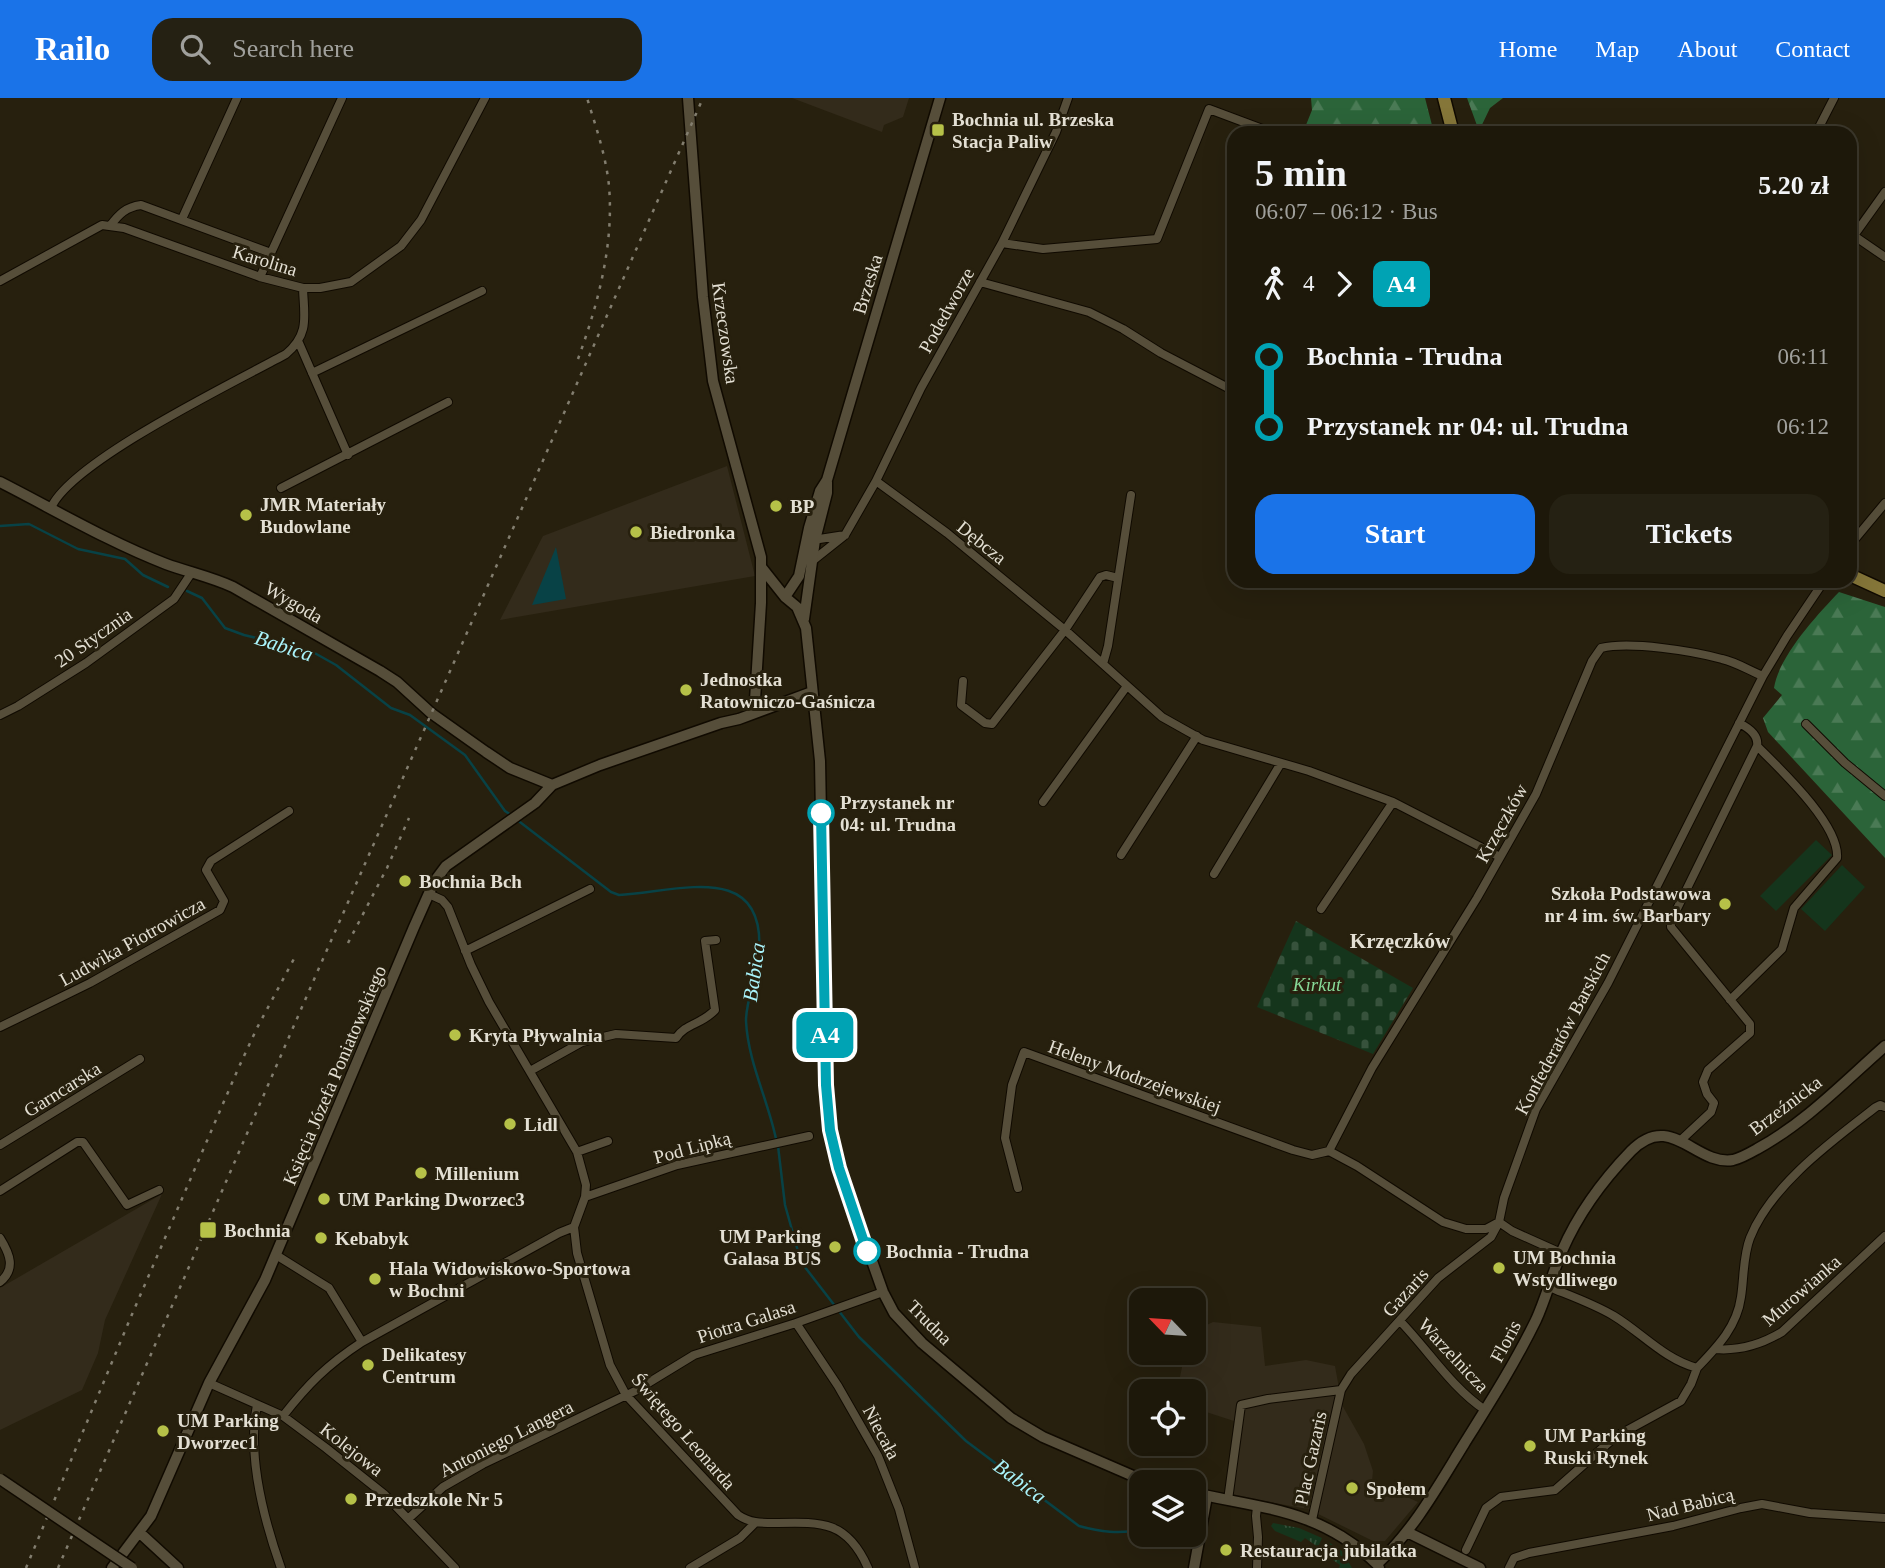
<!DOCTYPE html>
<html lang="en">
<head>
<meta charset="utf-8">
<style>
	:root { --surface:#1d180a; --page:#252113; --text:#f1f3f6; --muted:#a0a09c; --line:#3b372b; --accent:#1a73e8 }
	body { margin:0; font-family:Georgia,serif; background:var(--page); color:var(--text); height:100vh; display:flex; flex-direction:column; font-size:26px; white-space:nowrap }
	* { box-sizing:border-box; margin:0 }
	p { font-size:23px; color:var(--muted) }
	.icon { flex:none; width:38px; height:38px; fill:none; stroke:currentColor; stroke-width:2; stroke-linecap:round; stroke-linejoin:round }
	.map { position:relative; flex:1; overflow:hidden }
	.sheet { position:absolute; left:1227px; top:28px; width:630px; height:462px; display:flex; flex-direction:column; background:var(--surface); border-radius:21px; box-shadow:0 7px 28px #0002,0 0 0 2px var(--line) }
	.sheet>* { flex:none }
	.badge { padding:0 14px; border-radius:10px; font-size:24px; line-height:46px }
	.needle { width:46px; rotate:295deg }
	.buttons { position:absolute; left:1129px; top:1190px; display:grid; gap:14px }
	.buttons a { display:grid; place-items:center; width:77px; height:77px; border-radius:14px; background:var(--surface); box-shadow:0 7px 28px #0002,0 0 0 2px var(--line); font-size:35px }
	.map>.badge { position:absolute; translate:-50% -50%; box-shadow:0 0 0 4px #fff }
	.legs { display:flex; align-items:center; gap:10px; height:77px; padding:0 28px; font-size:23px }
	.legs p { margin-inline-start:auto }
	.summary { display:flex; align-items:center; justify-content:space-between; height:119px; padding:0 28px }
	h1 { font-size:38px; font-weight:700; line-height:52px }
	.button { display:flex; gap:14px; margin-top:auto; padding:14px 28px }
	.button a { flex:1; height:80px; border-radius:21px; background:var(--accent); color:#fff; font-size:28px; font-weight:700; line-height:80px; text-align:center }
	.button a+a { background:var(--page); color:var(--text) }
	ul { padding:0 28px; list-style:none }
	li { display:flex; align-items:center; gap:24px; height:70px; font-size:26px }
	li i { display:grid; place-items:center; width:10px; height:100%; margin:0 9px; background:currentColor }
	li i::after { content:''; width:18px; height:18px; margin:-9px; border:5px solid; border-radius:50%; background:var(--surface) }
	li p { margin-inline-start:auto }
	li:first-child i { background:linear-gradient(#0000 50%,currentColor 0) }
	li:last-child i { background:linear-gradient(currentColor 50%,#0000 0) }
	header { display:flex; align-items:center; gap:42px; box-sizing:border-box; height:98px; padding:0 35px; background:var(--accent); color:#fff }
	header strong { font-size:33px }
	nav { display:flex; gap:38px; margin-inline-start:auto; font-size:24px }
	.search { width:490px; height:63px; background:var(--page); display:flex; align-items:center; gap:18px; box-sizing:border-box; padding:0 24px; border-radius:21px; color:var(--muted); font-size:26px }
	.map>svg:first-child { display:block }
	.commercial { fill:#332b1b }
	.grass { fill:url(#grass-tufts) }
	.forest { fill:url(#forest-firs) }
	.cemetery { fill:url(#cemetery-stones) }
	.pitch { fill:#15351c }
	.water { fill:#084246 }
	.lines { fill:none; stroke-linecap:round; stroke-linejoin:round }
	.stream { stroke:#084246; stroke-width:2.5 }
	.street-casing { stroke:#100a00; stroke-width:10 }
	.secondary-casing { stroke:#100a00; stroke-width:13 }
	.primary-casing { stroke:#100a00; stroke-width:15 }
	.street { stroke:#564e3a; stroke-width:8 }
	.secondary { stroke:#564e3a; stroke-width:10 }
	.primary { stroke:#857639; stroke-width:12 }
	.rail { stroke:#837e6f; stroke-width:2.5; stroke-dasharray:3.5 7; stroke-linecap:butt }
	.secondary-bridge-casing { stroke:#100a00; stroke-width:13; stroke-linecap:butt }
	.secondary-bridge { stroke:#564e3a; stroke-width:10 }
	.line-1-casing { stroke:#fff; stroke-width:16 }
	.line-1 { stroke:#00a3b4; stroke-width:10 }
	.poi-dot { fill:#b6c148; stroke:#27200e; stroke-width:2.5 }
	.stop-1-dot { fill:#fff; stroke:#00a3b4; stroke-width:3.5 }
	.labels { text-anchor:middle; stroke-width:6; stroke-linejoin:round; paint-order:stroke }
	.poi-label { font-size:19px; font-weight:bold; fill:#e3dfd3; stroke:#27200e; text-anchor:start }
	.street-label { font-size:19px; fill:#e3dfd3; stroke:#27200e }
	.stop-label { font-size:19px; font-weight:bold; fill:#e3dfd3; stroke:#27200e; text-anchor:start }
	.park-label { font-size:19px; font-style:italic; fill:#86d897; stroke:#27200e }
	.water-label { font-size:21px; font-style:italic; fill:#a9f3fa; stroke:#27200e }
	.neighbourhood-label { font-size:21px; font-weight:bold; fill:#e3dfd3; stroke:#27200e }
</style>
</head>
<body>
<header>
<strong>Railo</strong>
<div class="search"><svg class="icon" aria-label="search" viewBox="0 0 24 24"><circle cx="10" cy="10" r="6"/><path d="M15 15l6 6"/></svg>Search here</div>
<nav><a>Home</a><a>Map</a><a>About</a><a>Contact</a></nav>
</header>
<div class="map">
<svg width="1885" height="1470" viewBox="0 0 1885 1470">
	<defs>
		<pattern id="grass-tufts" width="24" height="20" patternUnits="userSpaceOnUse" patternTransform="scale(1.75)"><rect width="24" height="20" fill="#15351c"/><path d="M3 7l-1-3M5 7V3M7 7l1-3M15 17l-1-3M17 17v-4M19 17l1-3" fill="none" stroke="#37523c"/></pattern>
		<pattern id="forest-firs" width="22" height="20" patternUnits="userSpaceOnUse" patternTransform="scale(1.75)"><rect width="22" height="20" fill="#2b6439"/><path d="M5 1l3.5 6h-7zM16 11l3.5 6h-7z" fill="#4a7a55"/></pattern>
		<pattern id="cemetery-stones" width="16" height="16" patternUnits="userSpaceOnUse" patternTransform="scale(1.75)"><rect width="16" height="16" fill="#15351c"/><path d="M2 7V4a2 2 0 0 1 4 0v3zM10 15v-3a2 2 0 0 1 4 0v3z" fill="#37523c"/></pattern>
	</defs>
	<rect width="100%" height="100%" fill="#27200e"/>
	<path class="commercial" d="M792 0H909L903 19 884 27 882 34Z
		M727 368 755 478 500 522 543 438Z
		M162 1096 105 1222 98 1255 82 1292 0 1332V1190Z
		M1213 1224 1261 1229 1265 1268 1306 1262 1335 1268 1342 1307 1364 1346 1373 1373 1372 1383 1418 1404 1385 1443 1375 1444 1308 1411 1230 1397 1240 1325 1194 1310V1293H1177L1185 1255H1194V1233Z"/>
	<path class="grass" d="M1273 1425 1299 1430 1322 1440 1318 1449 1305 1440 1301 1444 1275 1433 1271 1428Z
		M1327 1443 1342 1453 1352 1470H1339L1340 1467 1326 1457 1327 1454 1323 1450Z"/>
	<path class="forest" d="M1311 0H1425L1434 35H1325L1306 27 1312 12Z
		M1467 0H1503L1490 10 1479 33Z
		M1839 494 1885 509V760L1768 634 1763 620 1782 597 1774 590C1779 558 1817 517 1839 494Z"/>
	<path class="cemetery" d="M1296 823 1413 890 1373 956 1257 909Z"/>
	<path class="pitch" d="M1816 742 1832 757 1776 813 1760 798Z
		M1842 767 1865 789 1825 833 1801 811Z"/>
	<path class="water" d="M556 449 566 501 532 507Z"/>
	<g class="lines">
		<path class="stream" d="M0 428 29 426 78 451 125 461 143 477 168 489
			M187 493 202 500 225 530 244 537 311 553 336 567 391 610 410 617 465 657 505 713 511 717
			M516 721 611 794 619 797C677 794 766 761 759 855 758 878 746 900 746 923 748 964 768 1002 776 1041
			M778 1048 785 1107 801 1164 859 1239 966 1343 1079 1428C1101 1434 1118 1436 1141 1432"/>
		<g class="street-casing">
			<path id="street" d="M1816 35 1834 0
				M182 121 237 0
				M110 128C119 116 126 109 141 107L271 155
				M1850 135 1885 159
				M1850 143 1885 94
				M1002 145 1043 151 1157 141 1209 11 1273 35
				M260 179 342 0
				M0 183 102 127 124 130 260 179 303 190H320L351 184 401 148 421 122 485 0
				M980 184 1089 214 1123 231 1161 255 1234 293
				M299 245 348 357
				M312 275 482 193
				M876 383 947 435 1065 532 1162 619 1203 642 1309 673 1393 704 1500 759
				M281 390 448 304
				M51 410C71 363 237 283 286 256 310 236 304 218 303 190
				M813 442 845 437
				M1850 447 1885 405
				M811 464 845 437 876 383 921 290 1002 145 1056 34 1068 0
				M1103 566 1108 548 1131 397
				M963 583 961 607 985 625 992 626 1065 532 1100 479 1106 477 1118 480
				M0 617 18 608 86 565 174 501 192 474
				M1806 626 1845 665 1885 698
				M1043 704 1127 588
				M1121 757 1197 638
				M1214 776 1281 665
				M429 796 442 802 448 809 471 867 489 904 577 1054 586 1087 585 1099 574 1129 577 1155 610 1267 626 1297 738 1417C750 1425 760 1425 774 1425 821 1424 847 1422 868 1470
				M1321 811 1393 704
				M465 853 590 791
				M1730 902 1782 851 1794 810 1837 760C1840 727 1780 671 1757 648
				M0 929 90 885 220 812 224 803 206 772 211 763 289 713
				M530 973 582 944 616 936 676 940C686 925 701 927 715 912L705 843 716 842
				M1681 1042 1711 1014 1714 1005 1707 996 1703 984 1708 972 1750 935V926L1671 829V823L1757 648C1759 637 1749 630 1739 625
				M0 1047 140 961
				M1329 1053 1372 970 1477 800 1536 696 1592 563 1601 550C1630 543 1693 553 1722 561 1736 564 1750 573 1763 578
				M1329 1053 1357 1068 1443 1124 1466 1131H1486L1499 1124
				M577 1054 608 1043
				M1018 1090 1005 1040 1012 987 1024 954 1293 1052 1312 1057 1329 1053
				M0 1093 77 1044H83L127 1107 159 1092
				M585 1099 677 1067 809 1038
				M1499 1124 1512 1133 1561 1155
				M0 1140C10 1156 16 1171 0 1184
				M276 1157 329 1190 362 1244
				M1549 1189C1571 1198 1594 1206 1614 1218 1642 1235 1664 1261 1697 1270 1717 1249 1737 1229 1741 1199 1744 1180 1743 1158 1750 1140 1771 1087 1832 1043 1876 1009L1880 1007 1885 1009
				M1400 1223C1429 1253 1451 1289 1485 1312
				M796 1225 838 1288 878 1358 899 1411 915 1470
				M1715 1251C1738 1253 1762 1246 1782 1234L1885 1138
				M209 1285 283 1318 326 1350 385 1397 455 1470
				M257 1307C247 1358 264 1422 281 1470
				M283 1318C308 1286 327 1267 362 1244L559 1135 574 1129
				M1228 1402 1241 1307 1268 1301 1341 1292
				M408 1421 443 1389 483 1366 635 1293 694 1257 796 1225 883 1194
				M1312 1422 1341 1292 1351 1276 1438 1180 1491 1139 1499 1124 1504 1100 1536 1011 1608 885 1763 578 1787 538 1824 483
				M1466 1452 1486 1410 1501 1399 1555 1392 1615 1339 1681 1303 1691 1286 1697 1270
				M690 1470 740 1440 755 1425
				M1257 1470 1258 1439 1256 1418 1257 1409
				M1509 1470 1514 1460 1529 1455 1673 1428 1741 1410 1762 1406 1810 1415 1885 1420"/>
		</g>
		<g class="secondary-casing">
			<path id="secondary" d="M688 0 703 199 713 283 761 459V505L755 602 758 606 766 611
				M0 384C55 412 109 444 166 466 188 474 211 479 233 489L380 573 397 584 431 615 486 654 510 670 552 687
				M762 470 785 499 797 509 806 530 820 663 826 987 830 1032 839 1070 883 1194 894 1215 922 1245 1011 1320 1043 1339 1147 1384
				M785 499 799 478 809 430 820 393 827 382 940 0
				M804 521 815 442 827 395V384
				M1194 1395C1266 1411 1320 1412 1377 1466L1379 1470
				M1407 1434 1480 1470
				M140 1435 178 1470
				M1377 1466C1414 1432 1438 1388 1464 1346 1489 1306 1515 1265 1536 1222 1546 1200 1552 1176 1562 1153 1578 1116 1603 1082 1631 1053 1671 1012 1695 1068 1733 1062 1741 1060 1750 1055 1757 1051 1805 1025 1844 984 1885 948
				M112 1470 151 1418 209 1285 265 1182 414 829 434 784 446 768 535 705 552 687 600 667 721 625 739 621 812 594
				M1194 1470 1207 1398"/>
		</g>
		<g class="primary-casing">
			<path id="primary" d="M1444 0 1453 35
				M1850 477 1885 493"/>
		</g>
		<use href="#street" class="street"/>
		<use href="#secondary" class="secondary"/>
		<use href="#primary" class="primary"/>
		<path class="rail" d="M578 261C598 206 614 147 609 88 606 58 596 29 587 0
			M348 845 387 770 409 720
			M26 1470 130 1221 238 971 257 930 296 857
			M58 1470 319 870 703 0"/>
		<g class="secondary-bridge-casing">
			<path id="secondary-bridge" d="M0 1381 132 1470"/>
		</g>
		<use href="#secondary-bridge" class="secondary-bridge"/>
	</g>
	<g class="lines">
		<g class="line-1-casing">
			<path id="line-1" d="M821 715 826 987 830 1032 839 1070 867 1153"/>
		</g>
		<use href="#line-1" class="line-1"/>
	</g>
	<g class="poi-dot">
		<rect x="931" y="25" width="14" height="14" rx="3.5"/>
		<circle cx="776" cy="408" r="7"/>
		<circle cx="246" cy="417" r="7"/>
		<circle cx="636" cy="434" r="7"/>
		<circle cx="686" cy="592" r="7"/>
		<circle cx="405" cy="783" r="7"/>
		<circle cx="1725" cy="806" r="7"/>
		<circle cx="455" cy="937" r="7"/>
		<circle cx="510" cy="1026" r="7"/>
		<circle cx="421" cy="1075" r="7"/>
		<circle cx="324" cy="1101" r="7"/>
		<rect x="199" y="1123" width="18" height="18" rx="3.5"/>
		<circle cx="321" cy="1140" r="7"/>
		<circle cx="835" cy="1149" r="7"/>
		<circle cx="1499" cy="1170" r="7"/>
		<circle cx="375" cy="1181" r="7"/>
		<circle cx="368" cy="1267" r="7"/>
		<circle cx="163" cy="1333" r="7"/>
		<circle cx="1530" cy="1348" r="7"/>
		<circle cx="1352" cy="1390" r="7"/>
		<circle cx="351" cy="1401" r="7"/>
		<circle cx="1226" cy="1452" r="7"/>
	</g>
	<g class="stop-1-dot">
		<circle cx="821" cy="715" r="12"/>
		<circle cx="867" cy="1153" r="12"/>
	</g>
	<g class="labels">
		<g class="poi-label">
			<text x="952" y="28">Bochnia ul. Brzeska<tspan x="952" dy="22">Stacja Paliw</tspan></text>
			<text x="260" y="413">JMR Materiały<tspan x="260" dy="22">Budowlane</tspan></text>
			<text x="790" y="415">BP</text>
			<text x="650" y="441">Biedronka</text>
			<text x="700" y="588">Jednostka<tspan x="700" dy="22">Ratowniczo-Gaśnicza</tspan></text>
			<text x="419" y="790">Bochnia Bch</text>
			<text x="1711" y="802" text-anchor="end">Szkoła Podstawowa<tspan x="1711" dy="22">nr 4 im. św. Barbary</tspan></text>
			<text x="469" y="944">Kryta Pływalnia</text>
			<text x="524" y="1033">Lidl</text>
			<text x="435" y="1082">Millenium</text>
			<text x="338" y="1108">UM Parking Dworzec3</text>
			<text x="224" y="1139">Bochnia</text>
			<text x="821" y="1145" text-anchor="end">UM Parking<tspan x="821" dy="22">Galasa BUS</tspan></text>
			<text x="335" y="1147">Kebabyk</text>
			<text x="1513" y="1166">UM Bochnia<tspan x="1513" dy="22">Wstydliwego</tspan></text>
			<text x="389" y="1177">Hala Widowiskowo-Sportowa<tspan x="389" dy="22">w Bochni</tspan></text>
			<text x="382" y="1263">Delikatesy<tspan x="382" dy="22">Centrum</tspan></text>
			<text x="177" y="1329">UM Parking<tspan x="177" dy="22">Dworzec1</tspan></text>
			<text x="1544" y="1344">UM Parking<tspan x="1544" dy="22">Ruski Rynek</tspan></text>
			<text x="1366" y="1397">Społem</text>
			<text x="365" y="1408">Przedszkole Nr 5</text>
			<text x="1240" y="1459">Restauracja jubilatka</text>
		</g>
		<g class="street-label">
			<text transform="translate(265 162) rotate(17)" y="7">Karolina</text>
			<text transform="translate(867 186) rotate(-73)" y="7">Brzeska</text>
			<text transform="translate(946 212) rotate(-61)" y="7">Podedworze</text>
			<text transform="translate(726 235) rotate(82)" y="7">Krzeczowska</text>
			<text transform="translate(982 444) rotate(39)" y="7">Dębcza</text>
			<text transform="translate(294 504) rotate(30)" y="7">Wygoda</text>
			<text transform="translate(93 539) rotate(-35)" y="7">20 Stycznia</text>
			<text transform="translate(1501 725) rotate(-61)" y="7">Krzęczków</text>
			<text transform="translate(132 843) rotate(-29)" y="7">Ludwika Piotrowicza</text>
			<text transform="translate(1562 935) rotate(-62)" y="7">Konfederatów Barskich</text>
			<text transform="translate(334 977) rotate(-67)" y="7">Księcia Józefa Poniatowskiego</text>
			<text transform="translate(1135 978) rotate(20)" y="7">Heleny Modrzejewskiej</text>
			<text transform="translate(62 991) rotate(-32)" y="7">Garncarska</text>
			<text transform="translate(1785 1007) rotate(-37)" y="7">Brzeźnicka</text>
			<text transform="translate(692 1049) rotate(-15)" y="7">Pod Lipką</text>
			<text transform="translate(1801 1192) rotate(-41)" y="7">Murowianka</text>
			<text transform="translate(1405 1194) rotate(-48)" y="7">Gazaris</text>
			<text transform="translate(746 1223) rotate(-18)" y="7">Piotra Galasa</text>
			<text transform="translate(930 1224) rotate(45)" y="7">Trudna</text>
			<text transform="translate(1505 1243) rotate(-62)" y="7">Floris</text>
			<text transform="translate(1454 1257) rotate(47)" y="7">Warzelnicza</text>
			<text transform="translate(684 1333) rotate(49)" y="7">Świętego Leonarda</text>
			<text transform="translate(882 1334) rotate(62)" y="7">Niecała</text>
			<text transform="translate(506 1340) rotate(-27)" y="7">Antoniego Langera</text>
			<text transform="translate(352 1351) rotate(38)" y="7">Kolejowa</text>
			<text transform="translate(1310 1360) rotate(-78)" y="7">Plac Gazaris</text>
			<text transform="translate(1690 1406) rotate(-14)" y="7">Nad Babicą</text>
		</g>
		<g class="stop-label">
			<text x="840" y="711">Przystanek nr<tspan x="840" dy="22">04: ul. Trudna</tspan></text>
			<text x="886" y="1160">Bochnia - Trudna</text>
		</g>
		<g class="park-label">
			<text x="1317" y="893">Kirkut</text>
		</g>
		<g class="water-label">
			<text transform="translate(284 548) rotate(18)" y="7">Babica</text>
			<text transform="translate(754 874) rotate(-82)" y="7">Babica</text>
			<text transform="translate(1020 1383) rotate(37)" y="7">Babica</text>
		</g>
		<g class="neighbourhood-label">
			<text x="1400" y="850">Krzęczków</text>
		</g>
	</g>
</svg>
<div class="buttons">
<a><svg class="needle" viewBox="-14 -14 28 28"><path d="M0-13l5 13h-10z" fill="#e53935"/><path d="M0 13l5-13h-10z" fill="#a0a09c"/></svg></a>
<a><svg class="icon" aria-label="locate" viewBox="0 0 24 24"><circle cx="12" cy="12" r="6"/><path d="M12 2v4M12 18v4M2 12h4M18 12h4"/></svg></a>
<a><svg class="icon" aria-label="layers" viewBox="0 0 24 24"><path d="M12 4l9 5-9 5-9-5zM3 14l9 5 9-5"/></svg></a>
</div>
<b class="badge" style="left:825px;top:937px;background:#00a3b4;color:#fff">A4</b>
<section class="sheet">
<div class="summary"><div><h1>5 min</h1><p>06:07 – 06:12 · Bus</p></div><b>5.20 zł</b></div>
<div class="legs"><svg class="icon" aria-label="walk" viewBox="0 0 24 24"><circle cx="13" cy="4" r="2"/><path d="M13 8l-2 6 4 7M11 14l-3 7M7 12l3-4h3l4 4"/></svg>4<svg class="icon" aria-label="forward" viewBox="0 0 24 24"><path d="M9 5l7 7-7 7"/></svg><b class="badge" style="background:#00a3b4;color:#fff">A4</b></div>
<ul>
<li><i style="color:#00a3b4"></i><b>Bochnia - Trudna</b><p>06:11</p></li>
<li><i style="color:#00a3b4"></i><b>Przystanek nr 04: ul. Trudna</b><p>06:12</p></li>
</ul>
<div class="button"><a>Start</a><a>Tickets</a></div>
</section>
</div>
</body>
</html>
